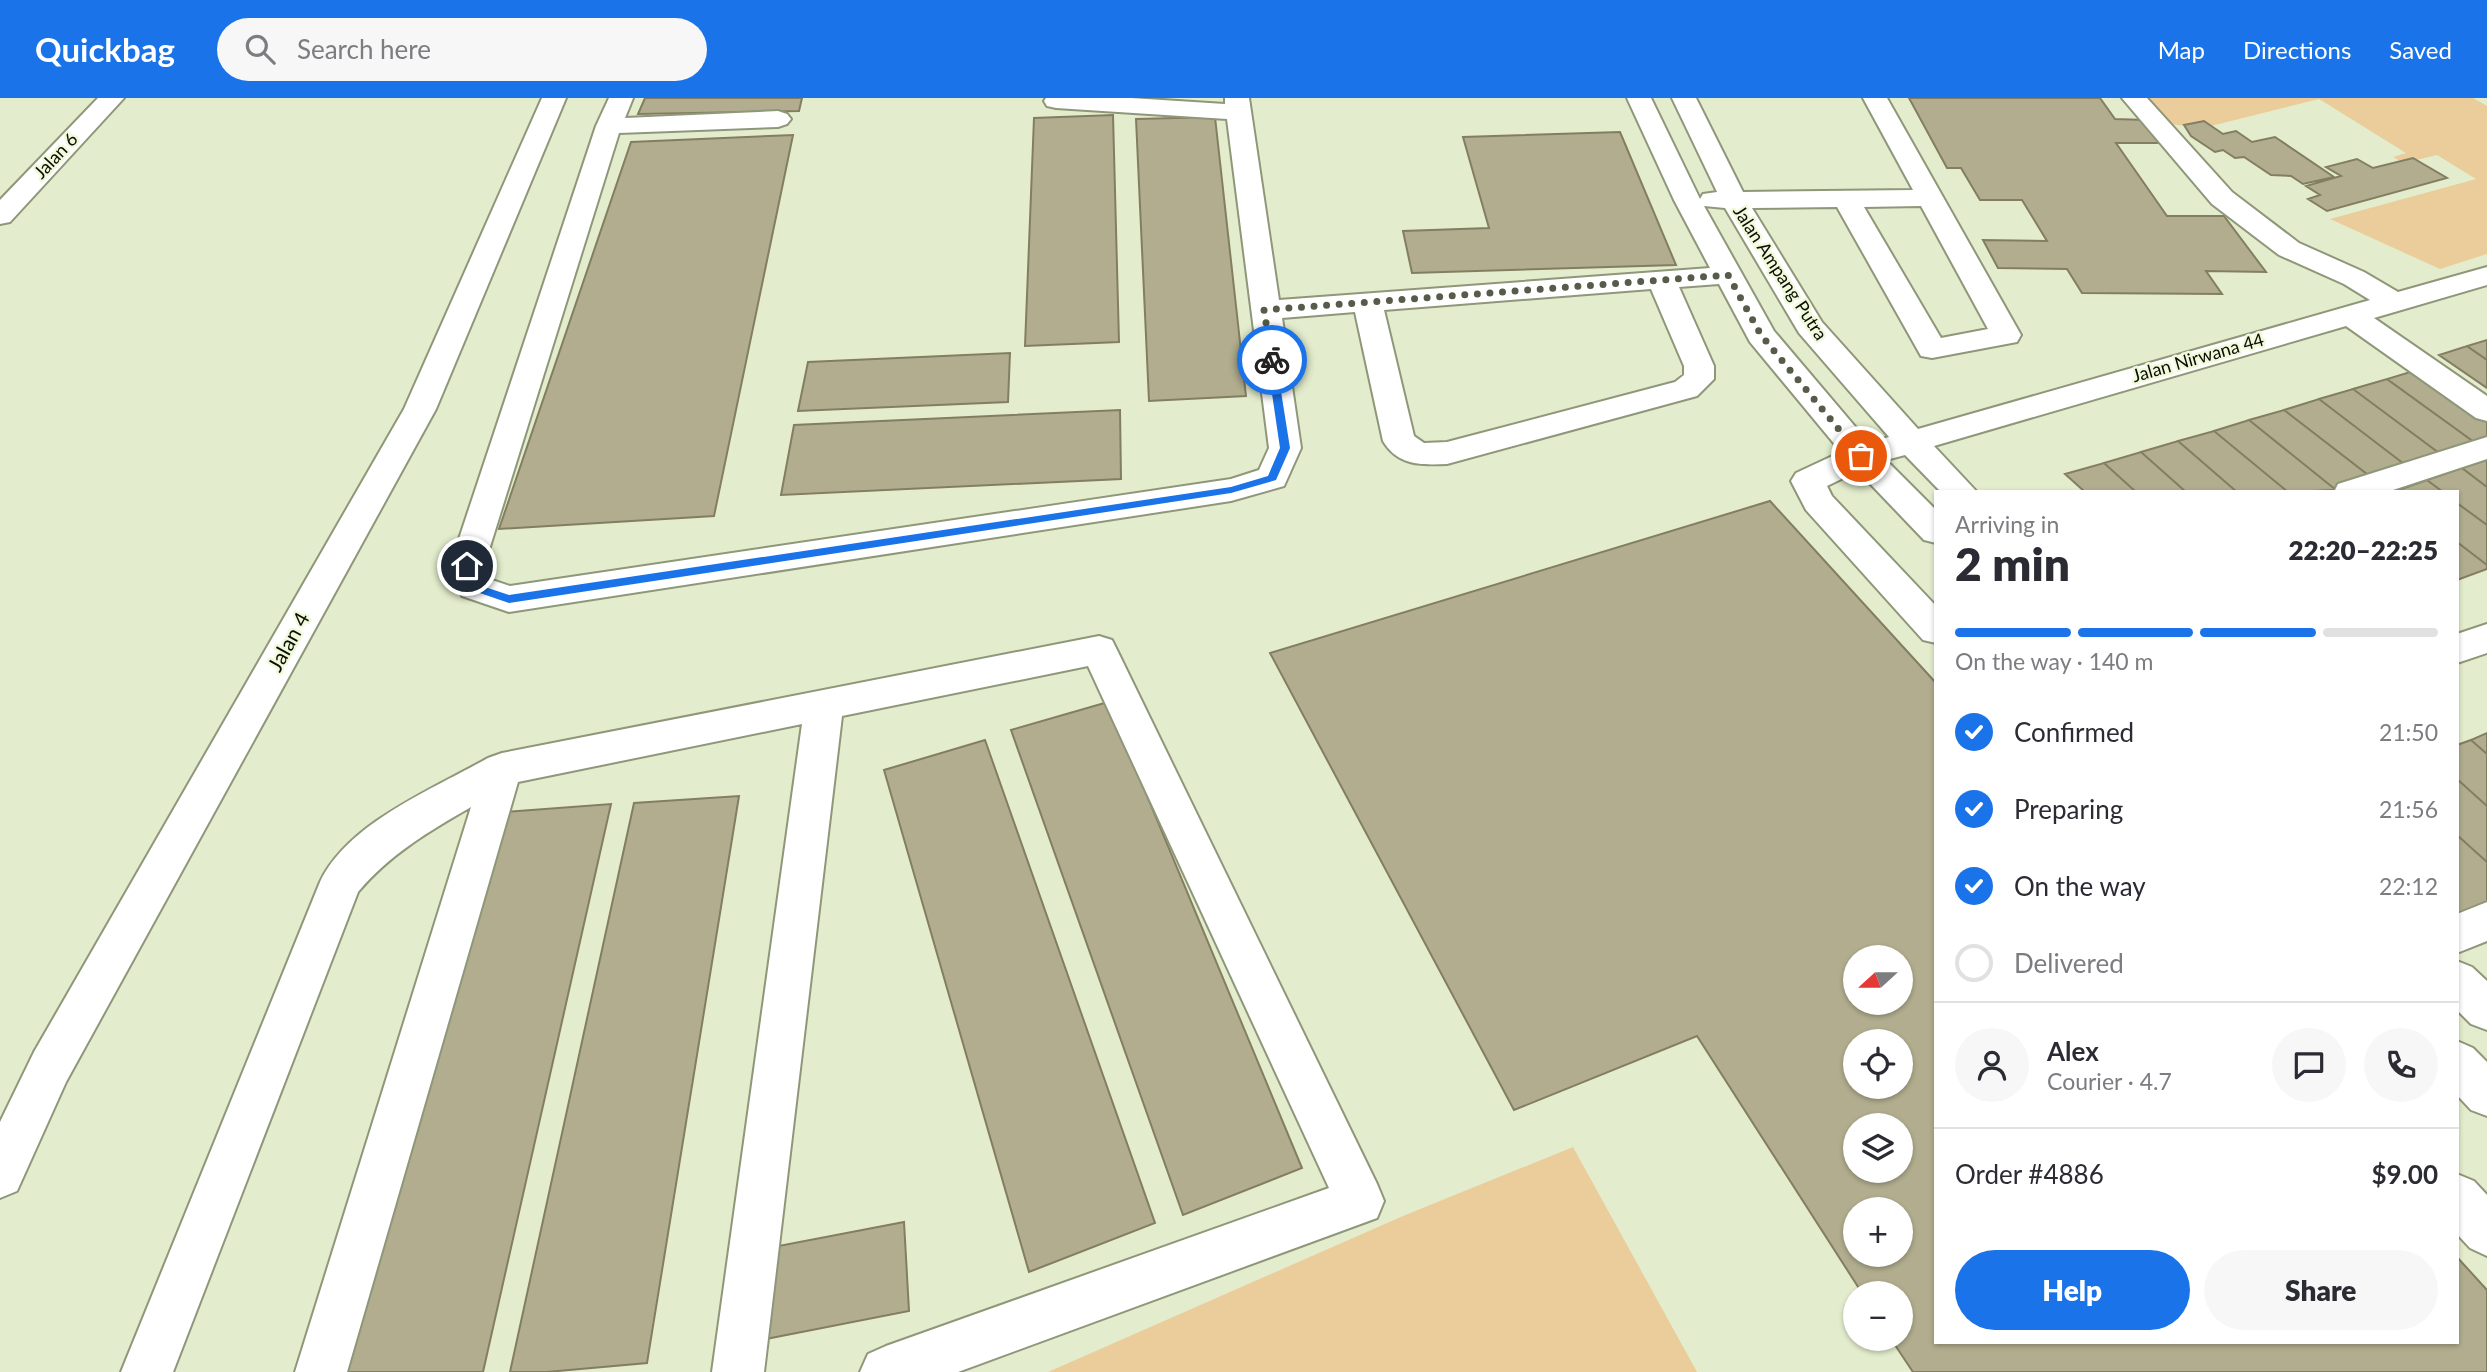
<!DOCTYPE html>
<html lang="en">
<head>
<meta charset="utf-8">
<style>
	body { margin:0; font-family:Lato,sans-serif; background:#f7f7f7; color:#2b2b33; height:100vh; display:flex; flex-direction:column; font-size:26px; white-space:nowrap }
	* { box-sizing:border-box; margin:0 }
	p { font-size:23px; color:#7c7c81 }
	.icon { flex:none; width:38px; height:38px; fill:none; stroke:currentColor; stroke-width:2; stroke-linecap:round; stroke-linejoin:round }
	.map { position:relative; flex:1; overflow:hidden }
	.details { position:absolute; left:1934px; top:392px; width:525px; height:854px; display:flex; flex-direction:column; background:#fff; border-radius:0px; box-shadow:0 2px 5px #0004 }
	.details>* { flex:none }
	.needle { width:46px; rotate:249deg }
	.controls { position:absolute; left:1843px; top:847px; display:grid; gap:14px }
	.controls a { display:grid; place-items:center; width:70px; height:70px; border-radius:50%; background:#fff; box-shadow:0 2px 5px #0004; font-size:35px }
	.pin { position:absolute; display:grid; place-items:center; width:60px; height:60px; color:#fff; margin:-30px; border:4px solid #fff; border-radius:50%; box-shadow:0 2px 7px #0007 }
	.courier { position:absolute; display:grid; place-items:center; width:70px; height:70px; margin:-35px; border:5px solid #1a73e8; border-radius:50%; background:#fff; color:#222; box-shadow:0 2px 9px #0007 }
	.head em { font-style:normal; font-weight:800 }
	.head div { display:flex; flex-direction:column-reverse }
	.head { display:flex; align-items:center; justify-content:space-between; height:119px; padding:0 21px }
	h1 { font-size:46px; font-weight:800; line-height:52px }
	.bar { display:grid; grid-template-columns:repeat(4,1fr); gap:10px 7px; align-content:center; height:84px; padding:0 21px }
	.bar i { height:9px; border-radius:5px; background:#e1e1e2 }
	.bar .active { background:#1a73e8 }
	.bar p { grid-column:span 4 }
	.line { display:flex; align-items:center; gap:18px; padding:0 21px; border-top:2px solid #e1e1e2 }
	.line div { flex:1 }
	.round { display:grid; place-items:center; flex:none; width:74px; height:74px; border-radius:37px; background:#f7f7f7 }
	ol { padding:0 21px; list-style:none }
	li { display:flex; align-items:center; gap:21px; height:77px }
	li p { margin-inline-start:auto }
	li .icon { padding:7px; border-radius:50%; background:#1a73e8; color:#fff; stroke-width:4 }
	li:last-child { color:#7c7c81 }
	li i { width:38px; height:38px; border:4px solid #e1e1e2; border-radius:50% }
	.primary-button { display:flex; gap:14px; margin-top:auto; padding:14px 21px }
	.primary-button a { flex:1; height:80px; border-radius:42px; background:#1a73e8; color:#fff; font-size:28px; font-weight:800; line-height:80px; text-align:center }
	.primary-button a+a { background:#f7f7f7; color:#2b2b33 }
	header { display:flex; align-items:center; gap:42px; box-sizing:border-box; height:98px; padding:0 35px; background:#1a73e8; color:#fff }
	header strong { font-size:33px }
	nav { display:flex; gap:38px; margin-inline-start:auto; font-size:24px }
	.search { width:490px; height:63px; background:#f7f7f7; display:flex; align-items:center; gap:18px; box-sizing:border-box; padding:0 24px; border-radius:38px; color:#7c7c81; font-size:26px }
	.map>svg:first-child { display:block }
</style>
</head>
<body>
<header>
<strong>Quickbag</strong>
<div class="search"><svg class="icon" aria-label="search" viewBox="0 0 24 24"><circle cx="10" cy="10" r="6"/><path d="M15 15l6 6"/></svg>Search here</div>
<nav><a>Map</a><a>Directions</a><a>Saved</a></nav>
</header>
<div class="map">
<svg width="2487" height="1274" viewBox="0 0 2487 1274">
	<rect width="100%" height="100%" fill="#e3edcd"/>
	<path fill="#ebcd9b" d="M 2147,0 L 2473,0 L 2487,8 L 2487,156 L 2440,171 L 2330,121 L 2476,81 L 2437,57 L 2404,65 L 2393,59 L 2406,55 L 2319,1 L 2203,30 L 2168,26 Z
		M 1573,1049 L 1697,1274 L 1048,1274 L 1403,1118 Z"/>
	<path fill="#b1ad8e" stroke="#837e61" stroke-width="2" fill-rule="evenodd" d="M 645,0 L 802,0 L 799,13 L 638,16 Z
		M 1909,0 L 2100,0 L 2115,21 L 2146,22 L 2164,45 L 2116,45 L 2167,118 L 2224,118 L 2266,174 L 2206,173 L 2222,196 L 2082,195 L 2067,171 L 1998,170 L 1983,142 L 2047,143 L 2022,102 L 1980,102 L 1961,70 L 1947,70 Z
		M 1113,17 L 1119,244 L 1025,248 L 1034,20 Z
		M 1215,19 L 1246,298 L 1149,303 L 1136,21 Z
		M 2204,23 L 2223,36 L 2236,33 L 2252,44 L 2275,39 L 2334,79 L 2303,86 L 2291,78 L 2271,77 L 2244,59 L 2235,60 L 2223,52 L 2215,54 L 2191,38 L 2184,27 Z
		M 1620,34 L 1676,167 L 1412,175 L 1403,133 L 1489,130 L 1463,39 Z
		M 793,37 L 714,418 L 499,431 L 631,44 Z
		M 2413,60 L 2447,80 L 2327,113 L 2308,101 L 2320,97 L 2306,88 L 2341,78 L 2326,69 L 2357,61 L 2373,70 Z
		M 2487,242 L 2487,262 L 2467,248 Z
		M 2467,248 L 2487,262 L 2487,290 L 2439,257 Z
		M 1010,255 L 1008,304 L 798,313 L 808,264 Z
		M 2420,271 L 2487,319 L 2487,344 L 2478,347 L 2387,281 Z
		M 2387,281 L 2478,347 L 2443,358 L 2353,291 Z
		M 2353,291 L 2443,358 L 2408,369 L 2319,301 Z
		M 2319,301 L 2408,369 L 2372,380 L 2284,312 Z
		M 1120,312 L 1121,381 L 781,397 L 794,327 Z
		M 2284,312 L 2372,380 L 2336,392 L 2249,322 Z
		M 2249,322 L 2336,392 L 2288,394 L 2214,333 Z
		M 2214,333 L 2288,394 L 2237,394 L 2178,343 Z
		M 2178,343 L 2237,394 L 2186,394 L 2141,354 Z
		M 2141,354 L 2186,394 L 2136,394 L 2104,365 Z
		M 2487,362 L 2487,389 L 2462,370 Z
		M 2104,365 L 2136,394 L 2085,394 L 2065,376 Z
		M 2462,370 L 2487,389 L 2487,427 L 2457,405 L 2457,394 L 2443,394 L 2427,382 Z
		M 2427,382 L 2443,394 L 2393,394 Z
		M 1770,403 L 1936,585 L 1936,1244 L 2457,1244 L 2457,1159 L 2487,1192 L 2487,1274 L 1913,1274 L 1891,1241 L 1900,1241 L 1900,1195 L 1862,1195 L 1697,938 L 1514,1012 L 1270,555 ZM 1855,859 L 1900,859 L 1900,905 L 1855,905 ZM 1855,943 L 1900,943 L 1900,989 L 1855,989 ZM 1855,1027 L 1900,1027 L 1900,1073 L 1855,1073 ZM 1855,1111 L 1900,1111 L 1900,1157 L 1855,1157 Z
		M 2457,405 L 2487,427 L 2487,467 L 2457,444 Z
		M 2457,444 L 2487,467 L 2487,471 L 2457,482 Z
		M 1108,604 L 1302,1070 L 1183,1117 L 1011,632 Z
		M 2487,635 L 2487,656 L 2471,642 Z
		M 985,642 L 1155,1125 L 1029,1174 L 884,672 Z
		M 2471,642 L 2487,656 L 2487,708 L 2457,681 L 2457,647 Z
		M 2457,681 L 2487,708 L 2487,764 L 2457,737 Z
		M 739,698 L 647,1265 L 547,1274 L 510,1274 L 634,705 Z
		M 611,706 L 483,1274 L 345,1274 L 503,714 Z
		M 2457,737 L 2487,764 L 2487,808 L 2463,819 L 2457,813 Z
		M 904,1124 L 909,1213 L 766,1241 L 768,1150 Z"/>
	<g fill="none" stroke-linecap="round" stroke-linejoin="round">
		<defs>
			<path id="minor" d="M 98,0 L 124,0 L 10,124 L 0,126 L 0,102 Z
				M 542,0 L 566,0 L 436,311 L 66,984 L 17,1093 L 0,1100 L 0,1024 L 34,954 L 404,311 Z
				M 609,0 L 633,0 L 625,20 L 778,13 L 787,16 L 791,21 L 787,26 L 778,29 L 619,35 L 484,468 L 489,481 L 510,488 L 1231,381 L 1259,372 L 1269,350 L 1227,21 L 1056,10 L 1047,8 L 1044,3 L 1046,0 L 1131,0 L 1225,6 L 1225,0 L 1249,0 L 1279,202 L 1710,170 L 1674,102 L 1627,0 L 1651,0 L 1700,101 L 1703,96 L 1717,94 L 1672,0 L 1696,0 L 1743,94 L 1913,92 L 1863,0 L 1887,0 L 2021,237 L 2017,244 L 1932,260 L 1921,258 L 1837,109 L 1752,110 L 1822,224 L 1918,331 L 2370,202 L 2344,186 L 2279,157 L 2212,106 L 2122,0 L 2147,0 L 2232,94 L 2299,145 L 2364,174 L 2398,194 L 2487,169 L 2487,187 L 2374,220 L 2487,298 L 2487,323 L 2476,320 L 2346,228 L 1934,348 L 1977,394 L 1941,394 L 1905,357 L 1886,362 L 1936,412 L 1936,445 L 1924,442 L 1858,373 L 1827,388 L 1832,398 L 1936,508 L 1936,545 L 1923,542 L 1806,412 L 1791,383 L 1796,375 L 1841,354 L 1750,244 L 1719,186 L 1679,189 L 1714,268 L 1714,281 L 1697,298 L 1447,366 C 1421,367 1398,368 1383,343 L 1355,214 L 1282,220 L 1301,350 L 1284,388 L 1231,403 L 509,514 L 462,498 L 450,468 L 596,28 ZM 1704,108 L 1725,110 L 1799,235 L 1889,339 L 1869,345 L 1774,233 ZM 1921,108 L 1988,231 L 1941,240 L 1864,109 ZM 1651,191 L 1684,268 L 1684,277 L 1675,284 L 1447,344 L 1424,345 L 1414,338 L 1384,212 Z
				M 2487,339 L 2487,361 L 2387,394 L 2334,394 L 2338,386 Z
				M 2487,526 L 2487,555 L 2457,565 L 2457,536 Z
				M 1099,538 L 1112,542 L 1117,552 L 1377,1086 L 1384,1103 L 1377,1120 L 958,1274 L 860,1274 L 868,1256 L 886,1248 L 1329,1090 L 1088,568 L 842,618 L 764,1274 L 712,1274 L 802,626 L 518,684 L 347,1274 L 295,1274 L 471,709 C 428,734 390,756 358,794 L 173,1274 L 121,1274 L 320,784 C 348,725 433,691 488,660 L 502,655 Z
				M 2487,804 L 2487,843 L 2457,855 L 2457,816 Z
				M 2457,863 L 2472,869 L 2487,883 L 2487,932 L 2471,926 L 2457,912 Z
				M 2457,943 L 2473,950 L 2487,964 L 2487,1018 L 2471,1012 L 2457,997 Z
				M 2457,1076 L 2474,1083 L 2487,1097 L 2487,1158 L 2470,1150 L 2457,1136 Z"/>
		</defs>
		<use href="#minor" stroke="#8e9779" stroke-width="4"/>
		<use href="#minor" fill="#fff" fill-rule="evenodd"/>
	</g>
	<path fill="#1a73e8" d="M 1272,259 L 1276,262 L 1290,350 L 1276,382 L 1231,395 L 509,505 L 471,492 L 462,468 L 471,465 L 479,487 L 509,497 L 1231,389 L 1268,378 L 1280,350 L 1267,262 Z"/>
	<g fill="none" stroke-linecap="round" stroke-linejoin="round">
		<path stroke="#565b4a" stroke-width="7" stroke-dasharray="0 12.6" d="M 1272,262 L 1264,212 L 1728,177 L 1761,237 L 1861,358"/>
	</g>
	<g text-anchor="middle" stroke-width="5" stroke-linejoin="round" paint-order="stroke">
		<g font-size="18" fill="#0a0d04" stroke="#f0fada">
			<text transform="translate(56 58) rotate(-47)" y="6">Jalan 6</text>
			<text transform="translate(1780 175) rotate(57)" y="6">Jalan Ampang Putra</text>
			<text transform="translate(2198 260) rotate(-16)" y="6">Jalan Nirwana 44</text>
		</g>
		<g font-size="21" fill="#0a0d04" stroke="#f0fada">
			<text transform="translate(289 544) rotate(-61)" y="7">Jalan 4</text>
		</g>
	</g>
</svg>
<div class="controls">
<a><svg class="needle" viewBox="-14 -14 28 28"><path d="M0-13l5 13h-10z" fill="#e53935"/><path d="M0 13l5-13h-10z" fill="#7c7c81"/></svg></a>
<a><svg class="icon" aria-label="locate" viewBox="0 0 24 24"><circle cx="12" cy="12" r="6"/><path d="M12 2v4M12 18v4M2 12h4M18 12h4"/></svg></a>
<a><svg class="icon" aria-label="layers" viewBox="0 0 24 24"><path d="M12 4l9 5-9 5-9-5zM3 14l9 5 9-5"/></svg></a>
<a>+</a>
<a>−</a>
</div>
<div class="pin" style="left:1861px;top:358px;background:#ea580c"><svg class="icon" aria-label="bag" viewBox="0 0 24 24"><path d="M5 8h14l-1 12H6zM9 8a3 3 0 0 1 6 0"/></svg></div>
<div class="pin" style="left:467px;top:468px;background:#1f2937"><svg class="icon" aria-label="home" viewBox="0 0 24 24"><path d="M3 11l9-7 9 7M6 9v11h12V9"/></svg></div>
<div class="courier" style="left:1272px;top:262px"><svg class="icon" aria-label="bike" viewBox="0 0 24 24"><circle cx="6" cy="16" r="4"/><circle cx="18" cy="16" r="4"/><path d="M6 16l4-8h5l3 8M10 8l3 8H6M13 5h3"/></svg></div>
<section class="details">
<div class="head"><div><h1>2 min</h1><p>Arriving in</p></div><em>22:20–22:25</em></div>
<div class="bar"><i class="active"></i><i class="active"></i><i class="active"></i><i></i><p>On the way · 140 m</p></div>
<ol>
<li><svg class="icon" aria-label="check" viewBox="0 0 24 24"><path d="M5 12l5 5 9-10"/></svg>Confirmed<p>21:50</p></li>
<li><svg class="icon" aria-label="check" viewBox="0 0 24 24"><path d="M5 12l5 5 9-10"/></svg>Preparing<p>21:56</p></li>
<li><svg class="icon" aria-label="check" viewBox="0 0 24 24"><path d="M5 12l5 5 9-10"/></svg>On the way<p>22:12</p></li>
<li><i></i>Delivered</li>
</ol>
<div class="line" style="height:126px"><a class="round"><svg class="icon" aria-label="person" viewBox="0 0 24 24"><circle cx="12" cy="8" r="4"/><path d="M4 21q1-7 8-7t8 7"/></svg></a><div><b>Alex</b><p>Courier · 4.7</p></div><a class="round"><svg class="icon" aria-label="chat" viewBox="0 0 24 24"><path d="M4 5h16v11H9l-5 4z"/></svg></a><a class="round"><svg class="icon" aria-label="phone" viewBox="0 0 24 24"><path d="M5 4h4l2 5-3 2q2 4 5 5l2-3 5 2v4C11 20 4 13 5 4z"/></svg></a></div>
<div class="line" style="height:91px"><div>Order #4886</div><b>$9.00</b></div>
<div class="primary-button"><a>Help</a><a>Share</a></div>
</section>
</div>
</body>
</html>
